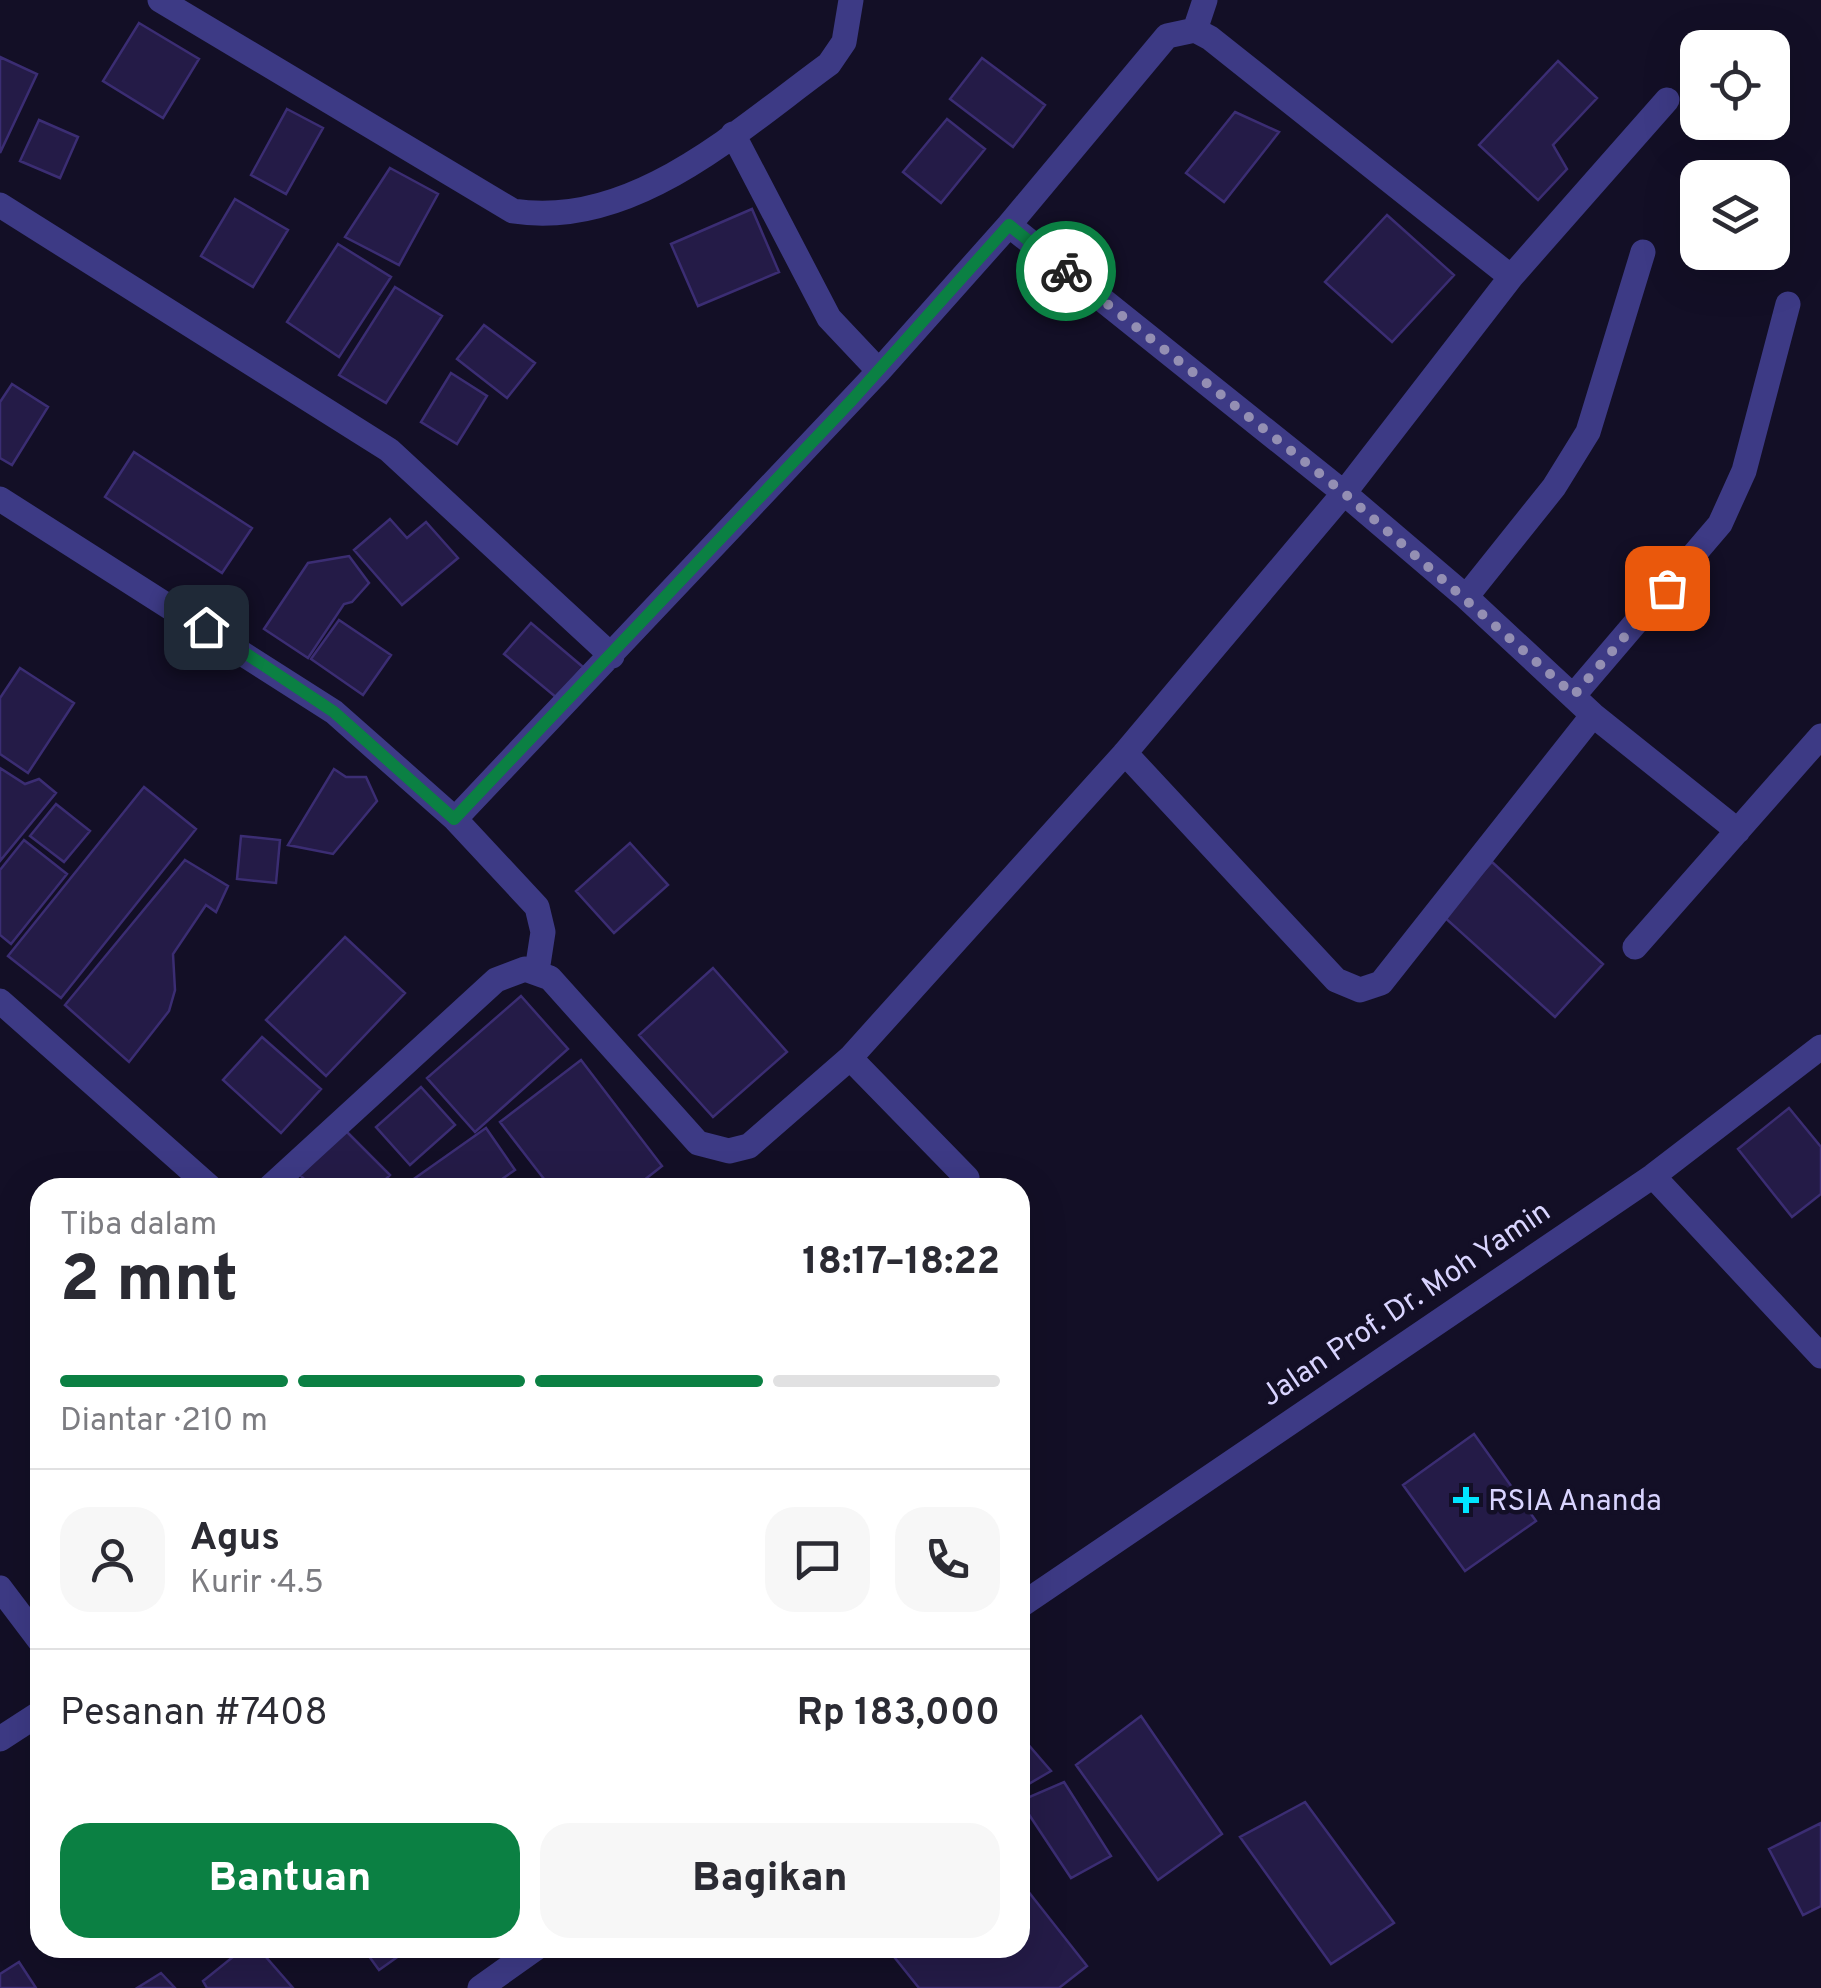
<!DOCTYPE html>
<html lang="id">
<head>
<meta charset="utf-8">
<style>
	body { margin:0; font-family:Overpass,sans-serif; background:#f7f7f7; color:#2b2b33; height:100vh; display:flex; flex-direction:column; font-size:38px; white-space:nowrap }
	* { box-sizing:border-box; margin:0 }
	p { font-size:32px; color:#7c7c81 }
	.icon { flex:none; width:55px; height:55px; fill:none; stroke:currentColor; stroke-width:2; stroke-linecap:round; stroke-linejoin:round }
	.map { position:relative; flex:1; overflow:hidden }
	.panel { position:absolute; left:30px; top:1178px; width:1000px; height:780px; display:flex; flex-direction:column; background:#fff; border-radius:30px; box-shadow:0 10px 40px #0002 }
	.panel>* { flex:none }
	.tools { position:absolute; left:1680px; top:30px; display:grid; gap:20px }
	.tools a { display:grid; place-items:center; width:110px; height:110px; border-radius:20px; background:#fff; box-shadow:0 10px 40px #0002; font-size:50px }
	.pin { position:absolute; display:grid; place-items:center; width:85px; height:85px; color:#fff; margin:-42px; border-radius:20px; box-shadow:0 5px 15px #0006 }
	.courier { position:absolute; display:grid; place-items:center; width:100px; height:100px; margin:-50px; border:8px solid #0b8043; border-radius:50%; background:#fff; color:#222; box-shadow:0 2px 12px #0007 }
	.head em { font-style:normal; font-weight:800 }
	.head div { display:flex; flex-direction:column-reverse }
	.head { display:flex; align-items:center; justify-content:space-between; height:170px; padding:0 30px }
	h1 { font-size:65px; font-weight:800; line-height:75px }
	.bar { display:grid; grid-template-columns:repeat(4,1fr); gap:15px 10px; align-content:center; height:120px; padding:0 30px }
	.bar i { height:12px; border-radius:8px; background:#e1e1e2 }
	.bar .selected { background:#0b8043 }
	.bar p { grid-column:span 4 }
	.line { display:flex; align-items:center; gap:25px; padding:0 30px; border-top:2px solid #e1e1e2 }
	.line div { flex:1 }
	.round { display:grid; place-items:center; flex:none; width:105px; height:105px; border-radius:30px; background:#f7f7f7 }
	.action { display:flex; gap:20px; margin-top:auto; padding:20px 30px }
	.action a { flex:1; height:115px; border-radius:30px; background:#0b8043; color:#fff; font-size:40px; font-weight:800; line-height:115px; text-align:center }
	.action a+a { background:#f7f7f7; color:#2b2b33 }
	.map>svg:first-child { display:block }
</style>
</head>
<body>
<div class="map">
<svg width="1821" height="1988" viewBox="0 0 1821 1988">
	<rect width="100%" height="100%" fill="#130f26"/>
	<path fill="#241b47" stroke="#3b2d73" stroke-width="2.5" d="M 139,23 L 199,59 L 163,118 L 103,81 Z
		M 0,57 L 37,74 L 0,153 Z
		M 982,58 L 1045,105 L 1013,147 L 950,99 Z
		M 1558,61 L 1597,98 L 1553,145 L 1567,169 L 1538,200 L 1479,145 Z
		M 287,109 L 323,128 L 286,194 L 251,175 Z
		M 1235,112 L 1279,132 L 1224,202 L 1186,173 Z
		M 947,119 L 985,149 L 941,203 L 903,172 Z
		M 39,120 L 78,137 L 60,178 L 20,161 Z
		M 390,168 L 438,194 L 399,265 L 345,237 Z
		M 235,199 L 288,230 L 253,287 L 201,256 Z
		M 752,209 L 779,272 L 698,306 L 671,244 Z
		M 1387,215 L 1454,275 L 1392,342 L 1325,282 Z
		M 338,244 L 391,277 L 339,357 L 287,322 Z
		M 395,287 L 442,316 L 386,403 L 339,375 Z
		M 484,325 L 535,363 L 507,398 L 457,359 Z
		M 451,373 L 487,396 L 457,444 L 421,422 Z
		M 12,384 L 48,407 L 12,465 L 0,458 L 0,402 Z
		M 134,452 L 252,528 L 222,573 L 105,497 Z
		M 390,519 L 407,538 L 426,522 L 458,558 L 402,605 L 354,550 Z
		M 349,556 L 369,583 L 352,602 L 344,604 L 308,658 L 264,629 L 308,563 Z
		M 339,620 L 391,655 L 363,695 L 311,659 Z
		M 531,623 L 583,667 L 557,698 L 504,654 Z
		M 20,668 L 74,703 L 28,773 L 0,754 L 0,698 Z
		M 0,768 L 25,784 L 39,779 L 56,793 L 0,861 Z
		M 334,769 L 346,777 L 366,777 L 377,801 L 333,854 L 288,845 Z
		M 144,787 L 196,829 L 61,998 L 8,956 Z
		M 56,804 L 90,831 L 64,862 L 30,836 Z
		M 241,836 L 280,840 L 276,883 L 237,879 Z
		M 24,840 L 67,874 L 11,944 L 0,935 L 0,870 Z
		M 630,843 L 668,885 L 614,933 L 576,891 Z
		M 185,860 L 228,886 L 216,912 L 206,905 L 173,954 L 175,990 L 169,1011 L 129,1062 L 65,1005 Z
		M 1492,862 L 1603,964 L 1555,1017 L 1443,916 Z
		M 345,937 L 405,993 L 326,1076 L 266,1020 Z
		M 713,968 L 787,1052 L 713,1117 L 639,1035 Z
		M 521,996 L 568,1049 L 475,1132 L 427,1078 Z
		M 262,1037 L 321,1089 L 281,1133 L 223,1080 Z
		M 581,1060 L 662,1166 L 634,1188 L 551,1188 L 500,1122 Z
		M 421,1087 L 455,1125 L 410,1165 L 376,1127 Z
		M 1789,1108 L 1821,1147 L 1821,1194 L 1792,1217 L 1738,1149 Z
		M 486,1128 L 515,1170 L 489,1188 L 401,1188 Z
		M 345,1130 L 390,1175 L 377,1188 L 313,1188 L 300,1175 Z
		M 1474,1434 L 1536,1521 L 1465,1571 L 1403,1485 Z
		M 1141,1716 L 1222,1834 L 1158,1880 L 1076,1765 Z
		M 1020,1735 L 1051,1771 L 1020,1789 Z
		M 1064,1782 L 1111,1856 L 1071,1878 L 1020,1801 Z
		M 1305,1802 L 1394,1923 L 1331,1964 L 1240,1837 Z
		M 1821,1823 L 1821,1906 L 1803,1915 L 1769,1849 Z
		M 1020,1881 L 1087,1966 L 1059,1988 L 919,1988 L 887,1948 L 1020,1948 Z
		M 244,1948 L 258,1948 L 293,1988 L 207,1988 L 203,1981 Z
		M 363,1948 L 410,1948 L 379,1970 Z
		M 19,1962 L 36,1988 L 0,1988 L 0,1974 Z
		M 161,1973 L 175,1988 L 137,1988 Z"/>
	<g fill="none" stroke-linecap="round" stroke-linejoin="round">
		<path stroke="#3d3a85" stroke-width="25" d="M 160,0 L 513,211 C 633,230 738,130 829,64 L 844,42 L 851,0
			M 1195,30 L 1205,0
			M 733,134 L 829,318 L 879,371
			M 0,205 L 389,450 L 612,656
			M 1009,225 L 1344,493 L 1466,597 L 1593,715 L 1738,831
			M 0,499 L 334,712 L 455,819 L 537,907 L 543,932 L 537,971
			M 1466,597 L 1554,487 L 1588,432 L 1643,252
			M 1574,695 L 1720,524 L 1744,471 L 1788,304
			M 1125,753 L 1336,980 L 1360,990 L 1381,983 L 1593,715
			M 455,819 L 879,371 L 1009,225 L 1167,36 L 1195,30 L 1210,38 L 1511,277
			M 1635,947 L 1821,736
			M 0,1001 L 211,1188
			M 850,1058 L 967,1178
			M 1653,1176 L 1821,1356
			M 269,1188 L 496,980 L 525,969 L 550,978 L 698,1143 L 729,1151 L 749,1146 L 850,1058 L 1125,753 L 1344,493 L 1511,277 L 1667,100
			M 0,1588 L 40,1641
			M 1020,1606 L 1653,1176 L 1821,1047
			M 0,1739 L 40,1713
			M 480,1988 L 536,1948"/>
	</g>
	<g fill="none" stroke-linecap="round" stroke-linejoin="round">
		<path stroke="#948fb3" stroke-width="10" stroke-dasharray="0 18" d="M 1066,271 L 1344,493 L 1574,695 L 1667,588"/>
		<path stroke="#0b8043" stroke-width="12" d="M 206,627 L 334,712 L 454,819 L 852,400 L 1009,225 L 1066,271"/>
	</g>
	<path fill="#00e5ff" stroke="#130f26" stroke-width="4" d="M1461 1485h10v10h10v10h-10v10h-10v-10h-10v-10h10z"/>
	<g text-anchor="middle" stroke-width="9" stroke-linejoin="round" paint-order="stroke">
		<g font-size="30" fill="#d9d4ff" stroke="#130f26">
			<text transform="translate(1405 1303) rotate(-34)" y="10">Jalan Prof. Dr. Moh Yamin</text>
		</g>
		<g font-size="30" fill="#d9d4ff" stroke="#130f26" text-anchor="start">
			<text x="1488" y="1510">RSIA Ananda</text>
		</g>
	</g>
</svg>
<div class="tools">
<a><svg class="icon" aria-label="locate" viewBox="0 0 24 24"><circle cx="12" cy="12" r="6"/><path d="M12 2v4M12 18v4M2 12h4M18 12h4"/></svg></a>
<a><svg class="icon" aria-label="layers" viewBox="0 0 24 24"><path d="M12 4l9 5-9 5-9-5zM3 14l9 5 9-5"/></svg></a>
</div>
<div class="pin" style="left:1667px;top:588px;background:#ea580c"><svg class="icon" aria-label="bag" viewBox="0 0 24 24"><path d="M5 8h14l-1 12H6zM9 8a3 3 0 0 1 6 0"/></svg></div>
<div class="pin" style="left:206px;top:627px;background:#1f2937"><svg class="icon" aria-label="home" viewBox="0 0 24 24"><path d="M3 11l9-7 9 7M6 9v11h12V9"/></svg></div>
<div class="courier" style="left:1066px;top:271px"><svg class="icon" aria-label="bike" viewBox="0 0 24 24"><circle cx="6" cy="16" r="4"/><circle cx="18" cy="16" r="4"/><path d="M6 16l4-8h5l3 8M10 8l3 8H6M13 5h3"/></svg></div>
<section class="panel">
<div class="head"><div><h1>2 mnt</h1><p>Tiba dalam</p></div><em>18:17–18:22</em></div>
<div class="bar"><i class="selected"></i><i class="selected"></i><i class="selected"></i><i></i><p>Diantar · 210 m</p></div>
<div class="line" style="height:180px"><a class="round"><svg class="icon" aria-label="person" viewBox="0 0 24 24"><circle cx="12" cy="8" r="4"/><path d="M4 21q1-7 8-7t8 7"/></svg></a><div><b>Agus</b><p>Kurir · 4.5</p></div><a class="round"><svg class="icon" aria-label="chat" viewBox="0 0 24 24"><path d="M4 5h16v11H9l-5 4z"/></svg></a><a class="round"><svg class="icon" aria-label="phone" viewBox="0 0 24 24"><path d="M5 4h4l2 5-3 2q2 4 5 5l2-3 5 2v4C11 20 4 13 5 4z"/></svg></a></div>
<div class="line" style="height:130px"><div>Pesanan #7408</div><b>Rp 183,000</b></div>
<div class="action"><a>Bantuan</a><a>Bagikan</a></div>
</section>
</div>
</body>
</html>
